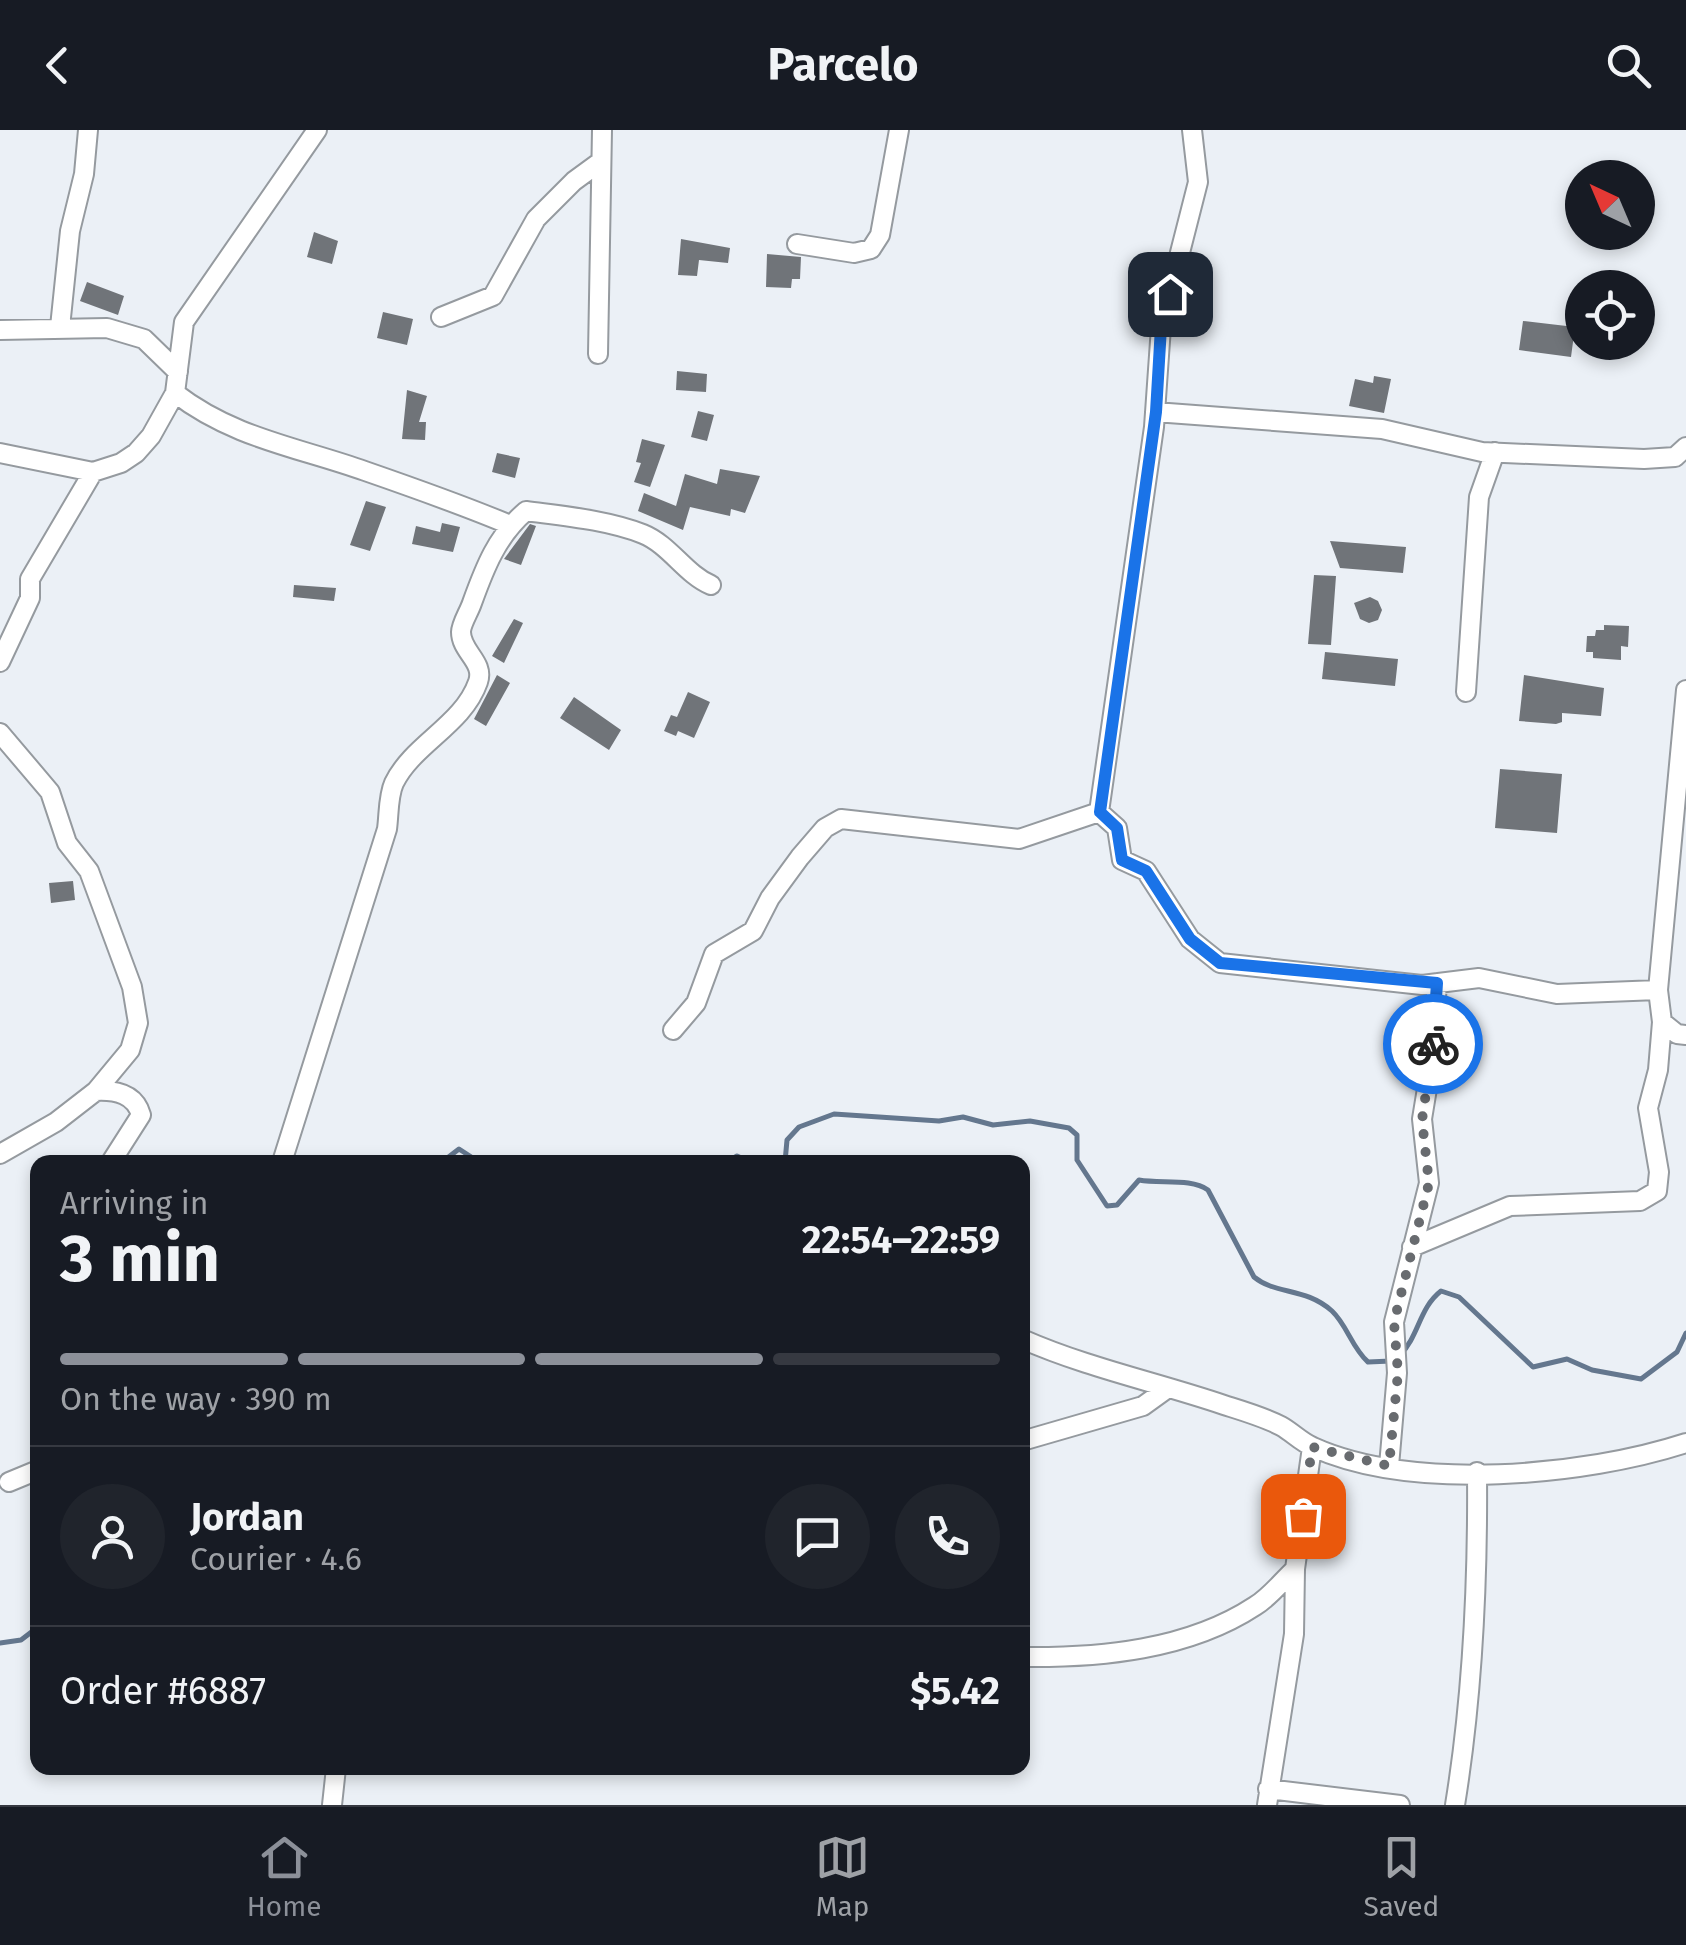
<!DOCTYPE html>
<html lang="en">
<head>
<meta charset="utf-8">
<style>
	body { margin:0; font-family:"Fira Sans",sans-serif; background:#20242c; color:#f1f3f6; height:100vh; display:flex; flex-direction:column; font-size:38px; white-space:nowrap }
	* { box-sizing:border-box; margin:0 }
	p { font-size:32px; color:#9ea1a6 }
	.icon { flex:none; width:55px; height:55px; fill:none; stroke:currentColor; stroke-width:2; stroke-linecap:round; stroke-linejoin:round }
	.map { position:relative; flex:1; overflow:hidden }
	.side { position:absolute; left:30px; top:1025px; width:1000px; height:620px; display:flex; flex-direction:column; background:#171b24; border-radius:20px; box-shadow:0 5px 15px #0003 }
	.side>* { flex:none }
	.needle { width:65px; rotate:316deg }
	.controls { position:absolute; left:1565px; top:30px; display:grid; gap:20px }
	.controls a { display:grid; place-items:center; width:90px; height:90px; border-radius:50%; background:#171b24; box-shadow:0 5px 15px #0003; font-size:50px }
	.pin { position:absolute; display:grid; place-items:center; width:85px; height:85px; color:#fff; margin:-42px; border-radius:20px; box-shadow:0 5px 15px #0006 }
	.courier { position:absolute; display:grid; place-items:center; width:100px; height:100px; margin:-50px; border:8px solid #1a73e8; border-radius:50%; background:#fff; color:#222; box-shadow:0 2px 12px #0007 }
	.overview em { font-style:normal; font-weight:700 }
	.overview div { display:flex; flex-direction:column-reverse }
	.overview { display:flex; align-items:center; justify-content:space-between; height:170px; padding:0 30px }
	h1 { font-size:65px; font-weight:700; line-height:75px }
	.bar { display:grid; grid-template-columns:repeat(4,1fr); gap:15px 10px; align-content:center; height:120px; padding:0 30px }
	.bar i { height:12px; border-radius:8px; background:#363941 }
	.bar .current { background:#8c9099 }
	.bar p { grid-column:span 4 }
	.line { display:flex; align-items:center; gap:25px; padding:0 30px; border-top:2px solid #363941 }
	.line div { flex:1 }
	.round { display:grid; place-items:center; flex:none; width:105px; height:105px; border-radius:52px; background:#20242c }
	header { display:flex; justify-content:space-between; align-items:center; height:130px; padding:0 30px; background:#171b24; font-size:45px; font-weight:700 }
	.menu { display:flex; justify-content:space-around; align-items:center; height:140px; border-top:2px solid #363941; background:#171b24; font-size:28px; color:#9ea1a6 }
	.menu a { display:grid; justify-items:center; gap:5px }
	.menu .current { color:#8c9099 }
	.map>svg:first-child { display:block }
</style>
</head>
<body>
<header><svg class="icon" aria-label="back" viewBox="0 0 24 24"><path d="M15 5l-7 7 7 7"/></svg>Parcelo<svg class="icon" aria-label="search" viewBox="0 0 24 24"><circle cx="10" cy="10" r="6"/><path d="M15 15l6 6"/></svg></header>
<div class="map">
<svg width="1686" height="1675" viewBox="0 0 1686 1675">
	<rect width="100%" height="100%" fill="#ebf0f6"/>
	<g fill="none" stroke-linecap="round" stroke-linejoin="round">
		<path stroke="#64778e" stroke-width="5" d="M 442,1032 L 459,1019 L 479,1032
			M 727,1032 L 737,1026 L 750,1032
			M 785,1032 L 787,1010 L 799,997 L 834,984 L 939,991 L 963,987 L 993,995 L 1030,991 L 1069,998 L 1077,1005 L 1077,1030 L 1107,1076 L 1117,1075 L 1139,1050 C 1161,1054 1191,1048 1208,1060 L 1254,1147 C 1276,1165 1305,1157 1332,1181 C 1347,1195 1352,1218 1368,1232 L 1391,1231
			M 1400,1225 C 1419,1206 1419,1178 1441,1161 L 1459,1167 L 1533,1237 L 1567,1229 L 1592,1240 L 1641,1249 L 1677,1222 L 1686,1203
			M 0,1513 L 21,1510 L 38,1497"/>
	</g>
	<path fill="#707479" d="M 314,102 L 338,111 L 332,134 L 307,127 Z
		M 681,109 L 730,118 L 728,133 L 699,130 L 697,146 L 678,145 Z
		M 767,124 L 801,127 L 800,149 L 792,149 L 791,158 L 766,157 Z
		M 87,152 L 124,166 L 118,185 L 80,171 Z
		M 383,182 L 413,189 L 407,215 L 377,208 Z
		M 1523,191 L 1575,197 L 1571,227 L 1519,220 Z
		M 677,241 L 707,244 L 706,262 L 676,260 Z
		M 1374,246 L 1391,249 L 1384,283 L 1349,276 L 1355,249 L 1373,253 Z
		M 407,260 L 427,266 L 419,292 L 426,292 L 425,310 L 402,309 Z
		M 698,281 L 714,285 L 707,311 L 691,307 Z
		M 642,309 L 665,315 L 650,357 L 634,352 L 641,333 L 636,332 Z
		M 497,323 L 520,328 L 515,348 L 492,342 Z
		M 720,339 L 760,346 L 745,383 L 731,379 L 730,386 L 690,377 L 683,400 L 638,381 L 644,363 L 676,376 L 685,344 L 717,354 Z
		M 366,371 L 386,377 L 370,421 L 350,415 Z
		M 442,393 L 460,397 L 453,422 L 412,414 L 416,396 L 440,402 Z
		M 530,394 L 536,396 L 521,435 L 504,429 Z
		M 1330,411 L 1406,417 L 1403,443 L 1340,438 Z
		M 1314,445 L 1336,446 L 1331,515 L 1308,514 Z
		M 294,455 L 336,458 L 334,471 L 293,467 Z
		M 1370,467 L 1378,471 L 1382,480 L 1378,490 L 1369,493 L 1360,489 L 1354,473 Z
		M 514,489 L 523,493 L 504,533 L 492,526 Z
		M 1604,495 L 1629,496 L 1628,517 L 1621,516 L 1621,530 L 1593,528 L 1593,522 L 1586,522 L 1587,506 L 1595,506 L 1596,500 L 1604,500 Z
		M 1325,522 L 1398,529 L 1395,556 L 1322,549 Z
		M 497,545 L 510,553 L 486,596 L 474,589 Z
		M 1524,545 L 1604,558 L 1601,586 L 1562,583 L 1562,592 L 1556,594 L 1519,591 Z
		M 688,562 L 710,572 L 694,608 L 678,601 L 676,606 L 664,601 L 671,585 L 677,587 Z
		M 574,567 L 621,600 L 609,620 L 560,588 Z
		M 1500,639 L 1562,644 L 1557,703 L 1495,698 Z
		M 73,751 L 75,770 L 51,773 L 49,753 Z"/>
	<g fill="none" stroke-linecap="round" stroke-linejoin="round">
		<defs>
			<path id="minor" d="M 797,114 L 854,123 L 871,119 L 880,105 L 899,0
				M 441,187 L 493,166 L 536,89 L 574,51 L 600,32
				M 60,197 L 70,101 L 84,44 L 88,0
				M 0,200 L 107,198 L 144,209 L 178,242
				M 598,224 L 602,0
				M 175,263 C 233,308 297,317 365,341 C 414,358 463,375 510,395
				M 1155,282 L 1382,299 L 1482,322 L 1644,329 L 1675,327 L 1686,317
				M 0,323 L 93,342 L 121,333 L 136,323 L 151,306 L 175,263 L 184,192 L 317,0
				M 0,532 L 30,468 L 30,449 L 93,342
				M 1686,560 L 1658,860 L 1662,892 L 1677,904 L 1686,905
				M 1466,562 L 1479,367 L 1495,322
				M 0,603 L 50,662 L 67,713 L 89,741 L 132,857 L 138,893 L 130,920 L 96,961 L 56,992 L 0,1024
				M 1099,682 L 1154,297 L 1161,197 L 1198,52 L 1192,0
				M 1099,682 L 1117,698 L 1122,730 L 1146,741 L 1190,809 L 1220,833 L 1422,855 L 1479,848 L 1557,864 L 1658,860
				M 673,900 L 696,873 L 714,824 L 753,801 L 770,768 L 800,727 L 825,698 L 841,689 L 1019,709 L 1099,682
				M 96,961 C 116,960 135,964 141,985 L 111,1032
				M 282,1032 L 387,699 C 389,685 388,666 394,653 C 413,614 463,595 478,552 C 485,532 461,522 461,502 C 461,494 469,482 472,473 C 485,437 497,406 526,381 C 563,386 608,390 643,404 C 670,415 685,444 711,455
				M 1412,1117 L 1510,1076 L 1640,1071 L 1657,1061 L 1659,1042 L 1648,978 L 1658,940 L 1662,892
				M 1022,1209 C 1088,1238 1156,1252 1224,1275 C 1243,1281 1264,1287 1281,1296 C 1292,1302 1301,1312 1313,1317 C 1412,1362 1585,1346 1686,1313
				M 1022,1311 L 1143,1276 L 1168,1258
				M 1389,1336 L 1397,1243 L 1394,1192 L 1429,1053 L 1422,989 L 1432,928 L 1437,853
				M 9,1352 L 38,1340
				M 1022,1527 C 1100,1528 1188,1520 1255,1476 C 1270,1467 1282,1451 1295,1439
				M 1268,1659 L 1400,1675
				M 332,1675 L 336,1638
				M 1267,1675 L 1294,1504 L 1295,1439 L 1312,1317
				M 1455,1675 C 1473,1564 1478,1454 1477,1342"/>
		</defs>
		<use href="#minor" stroke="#959a9f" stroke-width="22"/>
		<use href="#minor" stroke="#fff" stroke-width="18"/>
	</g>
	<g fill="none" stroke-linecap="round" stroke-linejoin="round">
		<path stroke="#686b6f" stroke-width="10" stroke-dasharray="0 18" d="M 1303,1386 L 1312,1317 L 1389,1336 L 1398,1243 L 1394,1192 L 1429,1053 L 1422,990 L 1433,914"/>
		<path stroke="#1a73e8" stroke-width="12" d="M 1170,164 L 1161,197 L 1156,282 L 1100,682 L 1117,698 L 1122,730 L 1146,741 L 1190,809 L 1220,833 L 1437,853 L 1433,914"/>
	</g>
</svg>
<div class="controls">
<a><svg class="needle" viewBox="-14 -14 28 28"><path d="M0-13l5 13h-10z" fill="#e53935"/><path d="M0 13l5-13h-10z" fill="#9ea1a6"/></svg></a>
<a><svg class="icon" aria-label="locate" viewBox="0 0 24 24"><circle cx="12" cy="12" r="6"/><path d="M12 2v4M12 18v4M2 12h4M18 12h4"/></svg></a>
</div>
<div class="pin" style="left:1303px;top:1386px;background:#ea580c"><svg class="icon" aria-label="bag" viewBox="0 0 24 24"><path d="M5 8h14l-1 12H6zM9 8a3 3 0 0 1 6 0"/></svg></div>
<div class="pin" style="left:1170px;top:164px;background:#1f2937"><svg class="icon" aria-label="home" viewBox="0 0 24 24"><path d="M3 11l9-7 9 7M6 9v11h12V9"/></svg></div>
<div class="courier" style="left:1433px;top:914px"><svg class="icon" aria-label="bike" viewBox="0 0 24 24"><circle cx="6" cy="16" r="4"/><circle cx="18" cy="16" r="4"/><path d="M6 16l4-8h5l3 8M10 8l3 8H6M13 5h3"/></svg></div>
<section class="side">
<div class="overview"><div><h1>3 min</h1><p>Arriving in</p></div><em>22:54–22:59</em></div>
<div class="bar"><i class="current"></i><i class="current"></i><i class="current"></i><i></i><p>On the way · 390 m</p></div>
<div class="line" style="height:180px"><a class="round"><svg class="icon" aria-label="person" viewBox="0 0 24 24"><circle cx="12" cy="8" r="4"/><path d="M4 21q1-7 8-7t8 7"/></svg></a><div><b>Jordan</b><p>Courier · 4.6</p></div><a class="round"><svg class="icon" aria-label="chat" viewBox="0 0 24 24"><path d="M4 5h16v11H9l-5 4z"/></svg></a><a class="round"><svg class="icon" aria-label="phone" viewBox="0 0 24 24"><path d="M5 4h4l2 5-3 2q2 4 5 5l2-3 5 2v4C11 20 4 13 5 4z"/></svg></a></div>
<div class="line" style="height:130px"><div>Order #6887</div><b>$5.42</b></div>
</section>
</div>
<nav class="menu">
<a class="current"><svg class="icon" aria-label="home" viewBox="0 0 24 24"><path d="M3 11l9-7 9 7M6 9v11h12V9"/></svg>Home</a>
<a><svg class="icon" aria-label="map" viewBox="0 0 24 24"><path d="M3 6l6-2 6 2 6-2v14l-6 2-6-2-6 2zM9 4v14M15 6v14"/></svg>Map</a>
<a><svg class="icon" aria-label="saved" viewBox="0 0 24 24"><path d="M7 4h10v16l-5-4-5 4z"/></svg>Saved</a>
</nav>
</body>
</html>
